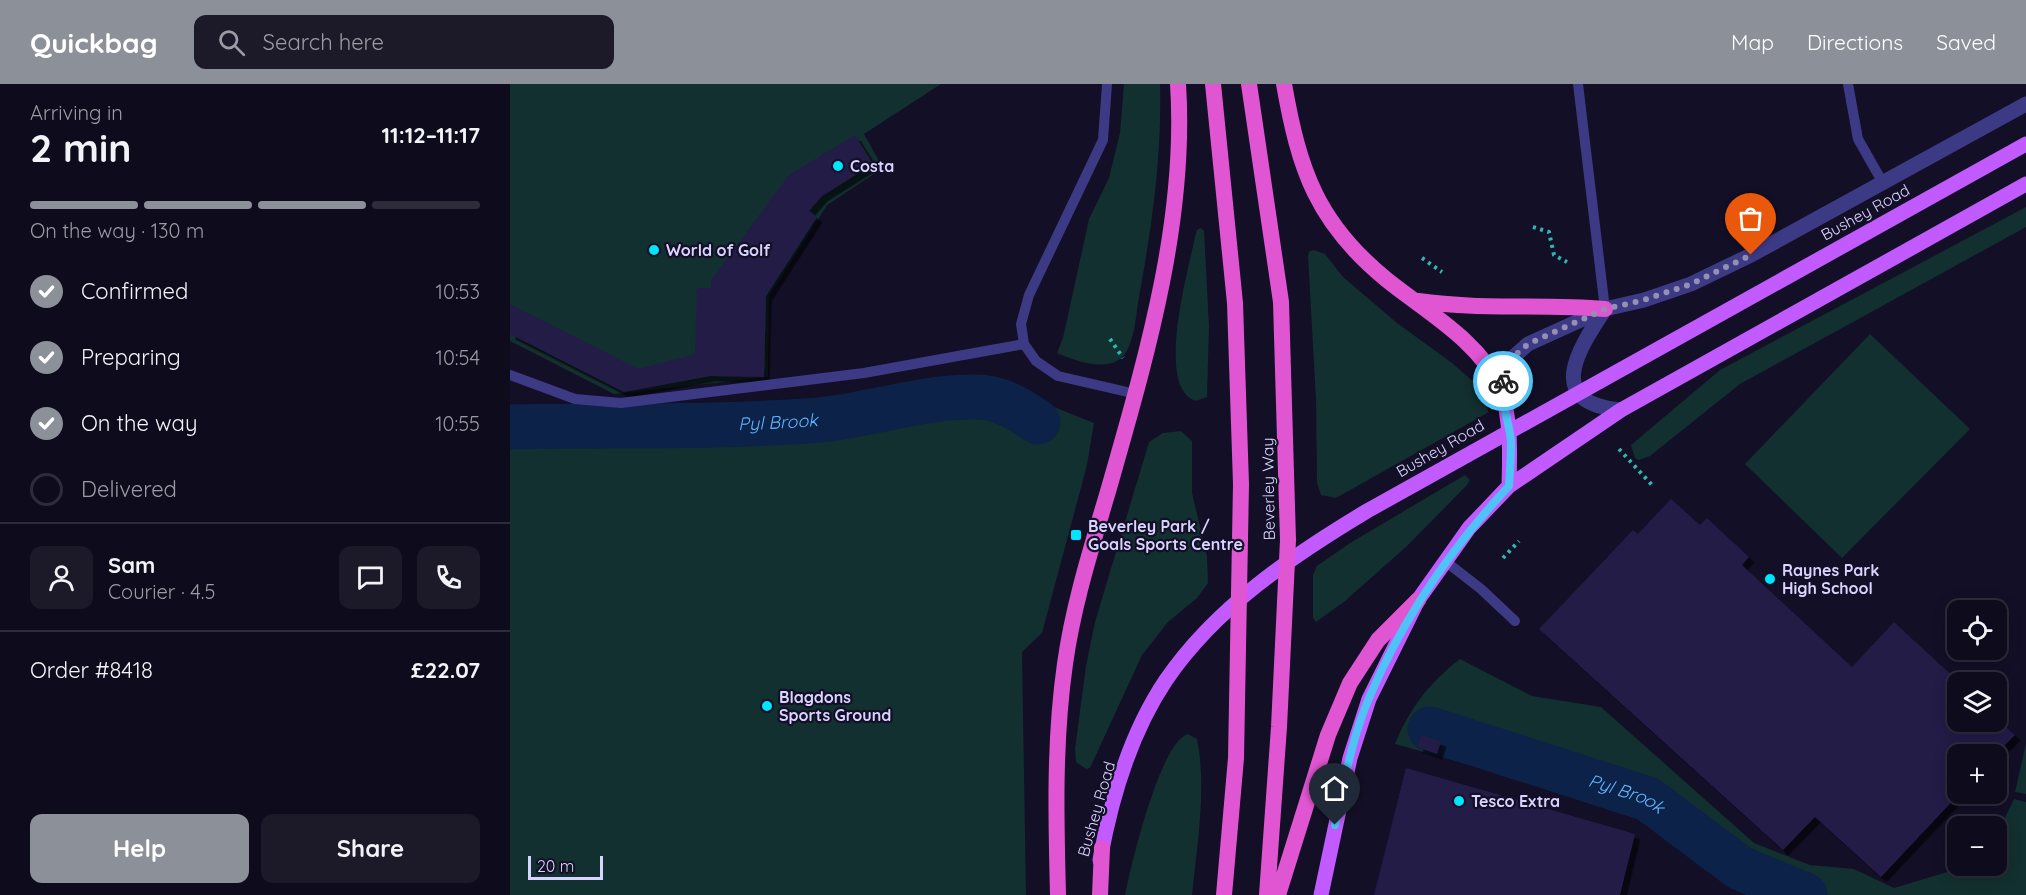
<!DOCTYPE html>
<html lang="en">
<head>
<meta charset="utf-8">
<style>
	body { margin:0; font-family:Quicksand,sans-serif; background:#1c1929; color:#f1f3f6; height:100vh; display:flex; flex-direction:column; font-size:22px; white-space:nowrap }
	* { box-sizing:border-box; margin:0 }
	p { font-size:20px; color:#9b9ba3 }
	.icon { flex:none; width:33px; height:33px; fill:none; stroke:currentColor; stroke-width:2; stroke-linecap:round; stroke-linejoin:round }
	.map { position:relative; flex:1; overflow:hidden }
	.sheet { display:flex; flex-direction:column; background:#0e0b1c; width:510px }
	.sheet>* { flex:none }
	.tools { position:absolute; left:1437px; top:516px; display:grid; gap:12px }
	.tools a { display:grid; place-items:center; width:60px; height:60px; border-radius:12px; background:#0e0b1c; box-shadow:0 3px 15px #0003,0 0 0 2px #2e2b3b; font-size:30px }
	.scale { position:absolute; left:18px; bottom:15px; width:75px; box-sizing:border-box; padding-left:6px; border:3px solid #d9d4ff; border-top:0; font-size:16px; line-height:21px; white-space:nowrap; color:#d9d4ff; -webkit-text-stroke:4px #130f26; paint-order:stroke }
	.pin { position:absolute; display:grid; place-items:center; width:51px; height:51px; color:#fff; margin:-62px -26px; border-radius:50% 50% 50% 0; rotate:-45deg; box-shadow:0 0 6px #0007 }
	.pin .icon { rotate:45deg }
	.courier { position:absolute; display:grid; place-items:center; width:60px; height:60px; margin:-30px; border:4px solid #4fc3f7; border-radius:50%; background:#fff; color:#222; box-shadow:0 2px 8px #0007 }
	.headline em { font-style:normal; font-weight:700 }
	.headline div { display:flex; flex-direction:column-reverse }
	.headline { display:flex; align-items:center; justify-content:space-between; height:102px; padding:0 30px }
	h1 { font-size:39px; font-weight:700; line-height:45px }
	.bar { display:grid; grid-template-columns:repeat(4,1fr); gap:9px 6px; align-content:center; height:72px; padding:0 30px }
	.bar i { height:8px; border-radius:4px; background:#2e2b3b }
	.bar .active { background:#8c9099 }
	.bar p { grid-column:span 4 }
	.line { display:flex; align-items:center; gap:15px; padding:0 30px; border-top:2px solid #2e2b3b }
	.line div { flex:1 }
	.round { display:grid; place-items:center; flex:none; width:63px; height:63px; border-radius:12px; background:#1c1929 }
	ol { padding:0 30px; list-style:none }
	li { display:flex; align-items:center; gap:18px; height:66px }
	li p { margin-inline-start:auto }
	li .icon { padding:6px; border-radius:50%; background:#8c9099; color:#fff; stroke-width:4 }
	li:last-child { color:#9b9ba3 }
	li i { width:33px; height:33px; border:3px solid #2e2b3b; border-radius:50% }
	.button { display:flex; gap:12px; margin-top:auto; padding:12px 30px }
	.button a { flex:1; height:69px; border-radius:12px; background:#8c9099; color:#fff; font-size:24px; font-weight:700; line-height:69px; text-align:center }
	.button a+a { background:#1c1929; color:#f1f3f6 }
	header { display:flex; align-items:center; gap:36px; box-sizing:border-box; height:84px; padding:0 30px; background:#8c9099; color:#fff }
	header strong { font-size:28px }
	nav { display:flex; gap:33px; margin-inline-start:auto; font-size:21px }
	.search { width:420px; height:54px; background:#1c1929; display:flex; align-items:center; gap:15px; box-sizing:border-box; padding:0 21px; border-radius:12px; color:#9b9ba3; font-size:22px }
	main { display:flex; flex:1; min-height:0 }
	.map>svg:first-child { display:block }
</style>
</head>
<body>
<header>
<strong>Quickbag</strong>
<div class="search"><svg class="icon" aria-label="search" viewBox="0 0 24 24"><circle cx="10" cy="10" r="6"/><path d="M15 15l6 6"/></svg>Search here</div>
<nav><a>Map</a><a>Directions</a><a>Saved</a></nav>
</header>
<main>
<section class="sheet">
<div class="headline"><div><h1>2 min</h1><p>Arriving in</p></div><em>11:12–11:17</em></div>
<div class="bar"><i class="active"></i><i class="active"></i><i class="active"></i><i></i><p>On the way · 130 m</p></div>
<ol>
<li><svg class="icon" aria-label="check" viewBox="0 0 24 24"><path d="M5 12l5 5 9-10"/></svg>Confirmed<p>10:53</p></li>
<li><svg class="icon" aria-label="check" viewBox="0 0 24 24"><path d="M5 12l5 5 9-10"/></svg>Preparing<p>10:54</p></li>
<li><svg class="icon" aria-label="check" viewBox="0 0 24 24"><path d="M5 12l5 5 9-10"/></svg>On the way<p>10:55</p></li>
<li><i></i>Delivered</li>
</ol>
<div class="line" style="height:108px"><a class="round"><svg class="icon" aria-label="person" viewBox="0 0 24 24"><circle cx="12" cy="8" r="4"/><path d="M4 21q1-7 8-7t8 7"/></svg></a><div><b>Sam</b><p>Courier · 4.5</p></div><a class="round"><svg class="icon" aria-label="chat" viewBox="0 0 24 24"><path d="M4 5h16v11H9l-5 4z"/></svg></a><a class="round"><svg class="icon" aria-label="phone" viewBox="0 0 24 24"><path d="M5 4h4l2 5-3 2q2 4 5 5l2-3 5 2v4C11 20 4 13 5 4z"/></svg></a></div>
<div class="line" style="height:78px"><div>Order #8418</div><b>£22.07</b></div>
<div class="button"><a>Help</a><a>Share</a></div>
</section>
<div class="map">
<svg width="1516" height="811" viewBox="0 0 1516 811">
	<defs>
		<filter id="shadow"><feDropShadow dx="5.5" dy="5.5" stdDeviation="0" flood-color="#0009"/></filter>
	</defs>
	<rect width="100%" height="100%" fill="#130f26"/>
	<path fill="#12302f" d="M 0,0 L 431,0 L 354,50 L 373,84 L 317,121 L 259,212 L 258,293 L 104,310 L 0,257 Z
		M 614,0 L 650,0 C 652,73 642,142 629,213 C 626,230 625,255 615,270 C 600,290 565,277 547,269 L 553,254 L 579,135 L 599,94 L 610,49 Z
		M 1516,123 L 1516,143 L 1230,300 L 1140,372 L 1129,376 L 1125,374 L 1121,361 L 1210,286 Z
		M 691,144 L 694,147 L 699,242 L 697,313 L 686,317 C 644,304 679,184 685,153 L 687,146 Z
		M 804,166 L 815,170 L 833,193 L 887,239 L 942,279 L 965,299 L 979,328 L 826,414 L 811,411 L 807,399 L 806,316 L 798,171 L 800,167 Z
		M 1360,250 L 1460,345 L 1332,474 L 1235,380 Z
		M 482,298 L 584,339 L 577,381 L 532,549 L 512,568 L 516,811 L 0,811 L 0,338 L 55,342 L 210,337 Z
		M 671,347 L 682,357 L 682,409 L 697,472 L 698,499 L 687,514 L 658,538 L 632,571 L 580,684 L 576,685 L 566,678 L 565,665 L 576,582 L 585,538 L 639,358 L 653,349 Z
		M 955,391 L 960,396 L 957,401 L 897,462 L 835,517 L 806,538 L 803,534 L 803,491 L 807,482 L 840,459 Z
		M 950,575 L 1022,612 L 1091,623 L 1244,759 L 1300,781 L 1344,785 L 1384,804 L 1444,786 L 1449,782 L 1486,782 L 1487,750 L 1504,715 L 1516,718 L 1516,811 L 1252,811 L 1135,730 L 885,660 C 899,625 920,598 950,575 Z
		M 678,650 L 687,655 C 697,705 687,761 682,811 L 615,811 C 621,781 650,658 678,650 Z
		M 1516,659 L 1516,710 L 1505,708 Z"/>
	<g fill="none" stroke-linecap="round" stroke-linejoin="round">
		<g stroke="#0c2248" stroke-width="45">
			<path id="s1" d="M 0,343 C 103,341 206,344 309,336 C 361,331 413,312 466,313 C 490,313 509,325 528,338"/>
			<path id="s2" d="M 920,645 L 1138,715 L 1230,784 L 1295,811"/>
		</g>
	</g>
	<path fill="#241b47" filter="url(#shadow)" d="M 345,51 L 363,80 L 312,112 L 299,127 L 307,133 L 256,212 L 254,293 L 200,292 L 114,308 L 0,250 L 0,220 L 128,285 L 185,270 L 187,204 L 201,204 L 201,196 L 279,91 Z
		M 1161,415 L 1190,441 L 1197,434 L 1239,473 L 1232,481 L 1342,583 L 1384,538 L 1448,597 L 1448,638 L 1486,638 L 1486,634 L 1505,651 L 1486,670 L 1448,670 L 1449,710 L 1371,793 L 1305,733 L 1273,766 L 1029,545 L 1123,446 L 1128,450 Z
		M 911,651 L 931,657 L 927,670 L 907,663 Z
		M 896,684 L 1125,750 L 1110,811 L 864,811 Z"/>
	<g fill="none" stroke-linecap="round" stroke-linejoin="round">
		<path stroke="#2fb8b0" stroke-width="4" stroke-dasharray="3 4.5" stroke-linecap="butt" d="M 1023,143 L 1039,148 L 1044,171 L 1057,178
			M 912,174 L 932,188
			M 600,255 L 613,274
			M 1109,365 L 1142,401
			M 993,474 L 1009,457"/>
		<path stroke="#3d3a85" stroke-width="10" d="M 597,0 L 593,56 L 519,211 L 511,240 L 514,260 L 526,277 L 548,292 L 626,310
			M 1068,0 L 1095,225
			M 1338,0 L 1348,55 L 1373,99
			M 0,291 L 65,315 L 111,319 L 354,289 L 514,260
			M 935,477 L 971,505 L 1005,537"/>
		<path stroke="#3d3a85" stroke-width="15" d="M 1095,225 C 1067,267 1034,319 1111,326
			M 991,304 L 1001,275 L 1018,260 L 1095,225 L 1134,216 L 1181,200 L 1241,171 L 1516,20"/>
		<path stroke="#c25bff" stroke-width="15" d="M 991,304 C 1001,337 1000,368 999,402
			M 590,776 C 601,715 621,648 656,596 C 706,523 782,472 857,427 L 1516,60
			M 811,811 L 840,674 L 859,615 L 908,516 L 959,444 L 999,402 L 1111,326 L 1516,100"/>
		<path stroke="#e055d1" stroke-width="16" d="M 703,0 L 725,219 L 731,400 L 726,674 L 714,811
			M 739,0 L 771,218 L 778,456 L 769,643 L 757,811
			M 774,0 C 789,86 807,139 877,196 C 917,228 968,256 991,304
			M 908,217 C 971,226 1033,220 1095,225
			M 548,811 C 546,734 544,656 555,580 C 563,521 582,462 599,404 C 636,274 677,137 668,0
			M 590,811 L 592,764
			M 768,811 L 818,651 L 840,599 L 868,556 L 908,516"/>
	</g>
	<g fill="none" stroke-linecap="round" stroke-linejoin="round">
		<path stroke="#948fb3" stroke-width="6" stroke-dasharray="0 10.8" d="M 993,297 L 1001,275 L 1018,260 L 1095,225 L 1134,216 L 1181,200 L 1241,171"/>
		<path stroke="#4fc3f7" stroke-width="8" d="M 825,741 C 834,698 842,654 859,614 C 893,534 940,465 999,402 C 1000,387 1001,373 1001,358 C 1000,340 989,313 993,297"/>
	</g>
	<g fill="#00e5ff" stroke="#130f26" stroke-width="2">
		<circle cx="328" cy="82" r="6"/>
		<circle cx="144" cy="166" r="6"/>
		<rect x="560" y="445" width="12" height="12" rx="3"/>
		<circle cx="1260" cy="495" r="6"/>
		<circle cx="257" cy="622" r="6"/>
		<circle cx="949" cy="717" r="6"/>
	</g>
	<g text-anchor="middle" stroke-width="4.5" stroke-linejoin="round" paint-order="stroke">
		<g font-size="16" font-weight="bold" fill="#d9d4ff" stroke="#130f26" text-anchor="start">
			<text x="340" y="88">Costa</text>
			<text x="156" y="172">World of Golf</text>
			<text x="578" y="448">Beverley Park /<tspan x="578" dy="18">Goals Sports Centre</tspan></text>
			<text x="1272" y="492">Raynes Park<tspan x="1272" dy="18">High School</tspan></text>
			<text x="269" y="619">Blagdons<tspan x="269" dy="18">Sports Ground</tspan></text>
			<text x="961" y="723">Tesco Extra</text>
		</g>
		<g font-size="16" fill="#d9d4ff" stroke="#130f26">
			<text transform="translate(1355 128) rotate(-29)" y="6">Bushey Road</text>
			<text transform="translate(930 364) rotate(-30)" y="6">Bushey Road</text>
			<text transform="translate(758 405) rotate(-91)" y="6">Beverley Way</text>
			<text transform="translate(586 725) rotate(-74)" y="6">Bushey Road</text>
		</g>
		<g font-size="18" font-style="italic" fill="#62b6ff" stroke="#130f26">
			<text dy="6" stroke="none"><textPath href="#s1" startOffset="268">Pyl Brook</textPath></text>
			<text dy="6" stroke="none"><textPath href="#s2" startOffset="207">Pyl Brook</textPath></text>
		</g>
	</g>
</svg>
<div class="tools">
<a><svg class="icon" aria-label="locate" viewBox="0 0 24 24"><circle cx="12" cy="12" r="6"/><path d="M12 2v4M12 18v4M2 12h4M18 12h4"/></svg></a>
<a><svg class="icon" aria-label="layers" viewBox="0 0 24 24"><path d="M12 4l9 5-9 5-9-5zM3 14l9 5 9-5"/></svg></a>
<a>+</a>
<a>−</a>
</div>
<div class="scale">20 m</div>
<div class="pin" style="left:1241px;top:171px;background:#ea580c"><svg class="icon" aria-label="bag" viewBox="0 0 24 24"><path d="M5 8h14l-1 12H6zM9 8a3 3 0 0 1 6 0"/></svg></div>
<div class="pin" style="left:825px;top:741px;background:#1f2937"><svg class="icon" aria-label="home" viewBox="0 0 24 24"><path d="M3 11l9-7 9 7M6 9v11h12V9"/></svg></div>
<div class="courier" style="left:993px;top:297px"><svg class="icon" aria-label="bike" viewBox="0 0 24 24"><circle cx="6" cy="16" r="4"/><circle cx="18" cy="16" r="4"/><path d="M6 16l4-8h5l3 8M10 8l3 8H6M13 5h3"/></svg></div>
</div>
</main>
</body>
</html>
